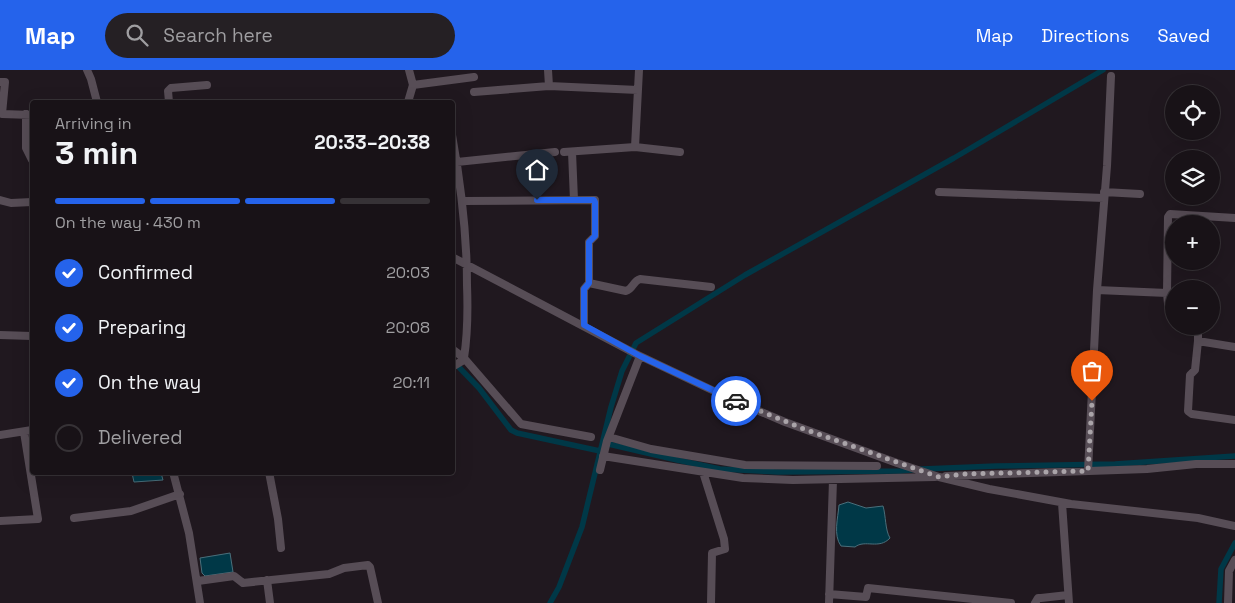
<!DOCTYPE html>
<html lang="en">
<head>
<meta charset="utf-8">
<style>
	body { margin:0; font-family:"Space Grotesk",sans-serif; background:#252024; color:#f1f3f6; height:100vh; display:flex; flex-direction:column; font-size:19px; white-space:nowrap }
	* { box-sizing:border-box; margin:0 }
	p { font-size:16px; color:#9f9ea1 }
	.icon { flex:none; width:28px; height:28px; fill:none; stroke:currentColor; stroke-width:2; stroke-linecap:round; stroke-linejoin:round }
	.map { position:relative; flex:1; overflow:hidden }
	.details { position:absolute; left:30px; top:30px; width:425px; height:375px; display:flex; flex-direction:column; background:#181217; border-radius:5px; box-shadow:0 5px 20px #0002,0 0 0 1px #363236 }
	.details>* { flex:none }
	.buttons { position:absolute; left:1165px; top:15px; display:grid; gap:10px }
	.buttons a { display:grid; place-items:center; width:55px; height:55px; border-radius:50%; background:#181217; box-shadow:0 5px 20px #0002,0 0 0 1px #363236; font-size:25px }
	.pin { position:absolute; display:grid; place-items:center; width:42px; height:42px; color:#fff; margin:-51px -21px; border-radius:50% 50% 50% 0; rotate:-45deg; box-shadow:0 0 5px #0007 }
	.pin .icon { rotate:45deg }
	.courier { position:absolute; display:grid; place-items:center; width:50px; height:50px; margin:-25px; border:4px solid #2563eb; border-radius:50%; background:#fff; color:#222; box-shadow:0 1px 6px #0007 }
	.overview em { font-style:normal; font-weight:700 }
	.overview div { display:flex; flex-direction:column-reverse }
	.overview { display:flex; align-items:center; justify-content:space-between; height:85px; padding:0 25px }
	h1 { font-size:32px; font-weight:700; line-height:38px }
	.bar { display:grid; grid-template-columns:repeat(4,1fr); gap:8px 5px; align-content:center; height:60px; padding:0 25px }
	.bar i { height:6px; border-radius:4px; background:#363236 }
	.bar .current { background:#2563eb }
	.bar p { grid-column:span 4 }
	ol { padding:0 25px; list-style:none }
	li { display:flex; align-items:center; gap:15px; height:55px }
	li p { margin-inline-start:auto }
	li .icon { padding:5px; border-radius:50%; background:#2563eb; color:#fff; stroke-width:4 }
	li:last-child { color:#9f9ea1 }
	li i { width:28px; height:28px; border:2px solid #363236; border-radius:50% }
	header { display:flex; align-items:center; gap:30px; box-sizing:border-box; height:70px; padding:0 25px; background:#2563eb; color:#fff }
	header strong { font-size:24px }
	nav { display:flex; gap:28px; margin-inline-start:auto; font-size:18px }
	.search { width:350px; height:45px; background:#252024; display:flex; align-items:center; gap:12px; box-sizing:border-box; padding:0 18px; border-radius:28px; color:#9f9ea1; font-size:19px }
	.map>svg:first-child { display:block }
</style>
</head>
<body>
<header>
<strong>Map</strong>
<div class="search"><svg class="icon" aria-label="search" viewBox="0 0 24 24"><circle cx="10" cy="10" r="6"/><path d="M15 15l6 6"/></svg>Search here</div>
<nav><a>Map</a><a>Directions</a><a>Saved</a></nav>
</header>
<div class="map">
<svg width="1235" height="533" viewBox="0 0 1235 533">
	<rect width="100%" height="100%" fill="#20181f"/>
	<path fill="#003847" stroke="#4a6f7b" d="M 132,403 L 161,403 L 163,410 L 134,412 Z
		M 848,432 L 866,438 L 883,436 C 886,446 885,460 890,468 C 879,480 865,469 855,477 L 841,476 C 833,465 838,448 839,435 Z
		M 230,483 L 233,502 L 205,506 L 202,503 L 200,488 Z"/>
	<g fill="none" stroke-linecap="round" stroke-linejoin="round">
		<path stroke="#003847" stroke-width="5.5" d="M 452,290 L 479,318 L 511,360 L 517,363 L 600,381
			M 604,373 L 677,390 L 720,399 L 778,402 L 900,401 L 922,399 L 996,396 L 1115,394 L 1235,386
			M 550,533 L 559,517 L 582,457 L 611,337 L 622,301 L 636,273 L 745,205 L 954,88 L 1103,0
			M 1219,533 L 1221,499 L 1235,473"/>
		<path stroke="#574d56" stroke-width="8" d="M 87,0 L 91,9 L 97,32
			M 548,0 L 549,16
			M 0,12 L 5,12 L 2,44 L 32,45
			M 413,15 L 474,7
			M 474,22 L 549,16 L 638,20
			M 169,32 L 168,21 L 171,18 L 207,15
			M 408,32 L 413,15 L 409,0
			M 26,44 L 26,78 L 32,90
			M 452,65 C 461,115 467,165 467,215 C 468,241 468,262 464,288 L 462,291 L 452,297
			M 635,77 L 639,0
			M 564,82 L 635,77 L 680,82
			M 572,82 L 574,130
			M 457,92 L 555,82
			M 939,122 L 1104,128
			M 1104,122 L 1140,124
			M 0,130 L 11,133 L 32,132
			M 463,131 L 595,130 L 595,166 L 589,172 L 589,213 L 584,219 L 584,255
			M 452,187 L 636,284 L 733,330 L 785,352 L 897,393 L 939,407 L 989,419 L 1071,434 L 1198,448 L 1235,456
			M 589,213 L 626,221 C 633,219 633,211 640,209 L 711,217
			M 1097,220 L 1167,223
			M 1174,235 L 1168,234 L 1167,223 L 1168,147 L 1170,144 L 1235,148
			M 1198,256 L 1198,271 L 1235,277
			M 0,265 L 32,266
			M 1198,271 L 1195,300 L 1190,305 L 1188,341 L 1192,344 L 1235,350
			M 452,279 L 464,288 L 521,354 L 591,367
			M 0,365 L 32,360
			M 609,367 L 651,379 L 745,395 L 877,396
			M 603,386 L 743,408 L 793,410 L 935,407
			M 600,400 L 607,371 L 640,286
			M 1088,401 L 1097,220 L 1107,96 L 1111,6
			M 173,402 L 189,463 L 200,533
			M 269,402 L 278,449 L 281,478
			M 703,402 L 724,469 L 725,479 L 712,483 L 711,533
			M 946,406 L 1147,399 L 1196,394 L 1235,394
			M 1062,433 L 1069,533
			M 74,448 L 131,441 L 180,424
			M 0,451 L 38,449 L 24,362
			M 267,510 L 270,533
			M 198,511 L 234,506 L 243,513 L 329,504 L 344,498 L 368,495 L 370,497 L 378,533
			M 829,524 L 866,527 L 868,518 L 1011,533
			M 829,533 L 833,410
			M 1035,533 L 1038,528 L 1041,528 L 1068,525
			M 1228,533 L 1229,501 L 1235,490"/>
	</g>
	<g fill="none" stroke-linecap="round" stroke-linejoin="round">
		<path stroke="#aaa4a9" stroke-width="5" stroke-dasharray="0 9" d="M 736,331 L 804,359 L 939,407 L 964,404 L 1088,401 L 1092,331"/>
		<path stroke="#2563eb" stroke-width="6" d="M 537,130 L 594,130 L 595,132 L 595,166 L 589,172 L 589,213 L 584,219 L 584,255 L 640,286 L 736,331"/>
	</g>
</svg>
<div class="buttons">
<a><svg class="icon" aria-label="locate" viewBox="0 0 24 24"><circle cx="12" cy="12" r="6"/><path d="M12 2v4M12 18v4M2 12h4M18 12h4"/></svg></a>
<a><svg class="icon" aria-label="layers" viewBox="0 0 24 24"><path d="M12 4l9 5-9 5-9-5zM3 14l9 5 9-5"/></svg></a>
<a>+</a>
<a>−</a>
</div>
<div class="pin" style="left:1092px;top:331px;background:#ea580c"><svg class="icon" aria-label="bag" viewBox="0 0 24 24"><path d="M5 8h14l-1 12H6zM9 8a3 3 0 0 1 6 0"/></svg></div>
<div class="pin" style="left:537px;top:130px;background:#1f2937"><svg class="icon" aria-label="home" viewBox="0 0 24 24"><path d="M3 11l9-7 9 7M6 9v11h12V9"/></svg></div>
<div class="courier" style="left:736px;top:331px"><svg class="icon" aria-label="car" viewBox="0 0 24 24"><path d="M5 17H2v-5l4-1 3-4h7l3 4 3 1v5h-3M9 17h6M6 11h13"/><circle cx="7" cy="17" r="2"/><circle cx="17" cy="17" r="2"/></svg></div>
<section class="details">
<div class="overview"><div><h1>3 min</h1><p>Arriving in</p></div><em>20:33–20:38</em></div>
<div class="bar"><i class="current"></i><i class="current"></i><i class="current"></i><i></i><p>On the way · 430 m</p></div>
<ol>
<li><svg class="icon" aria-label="check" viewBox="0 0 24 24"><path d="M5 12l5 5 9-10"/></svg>Confirmed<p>20:03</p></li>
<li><svg class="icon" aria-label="check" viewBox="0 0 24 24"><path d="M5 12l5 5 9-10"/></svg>Preparing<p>20:08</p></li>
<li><svg class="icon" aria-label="check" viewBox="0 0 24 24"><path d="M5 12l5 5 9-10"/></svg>On the way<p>20:11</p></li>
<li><i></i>Delivered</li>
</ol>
</section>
</div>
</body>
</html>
